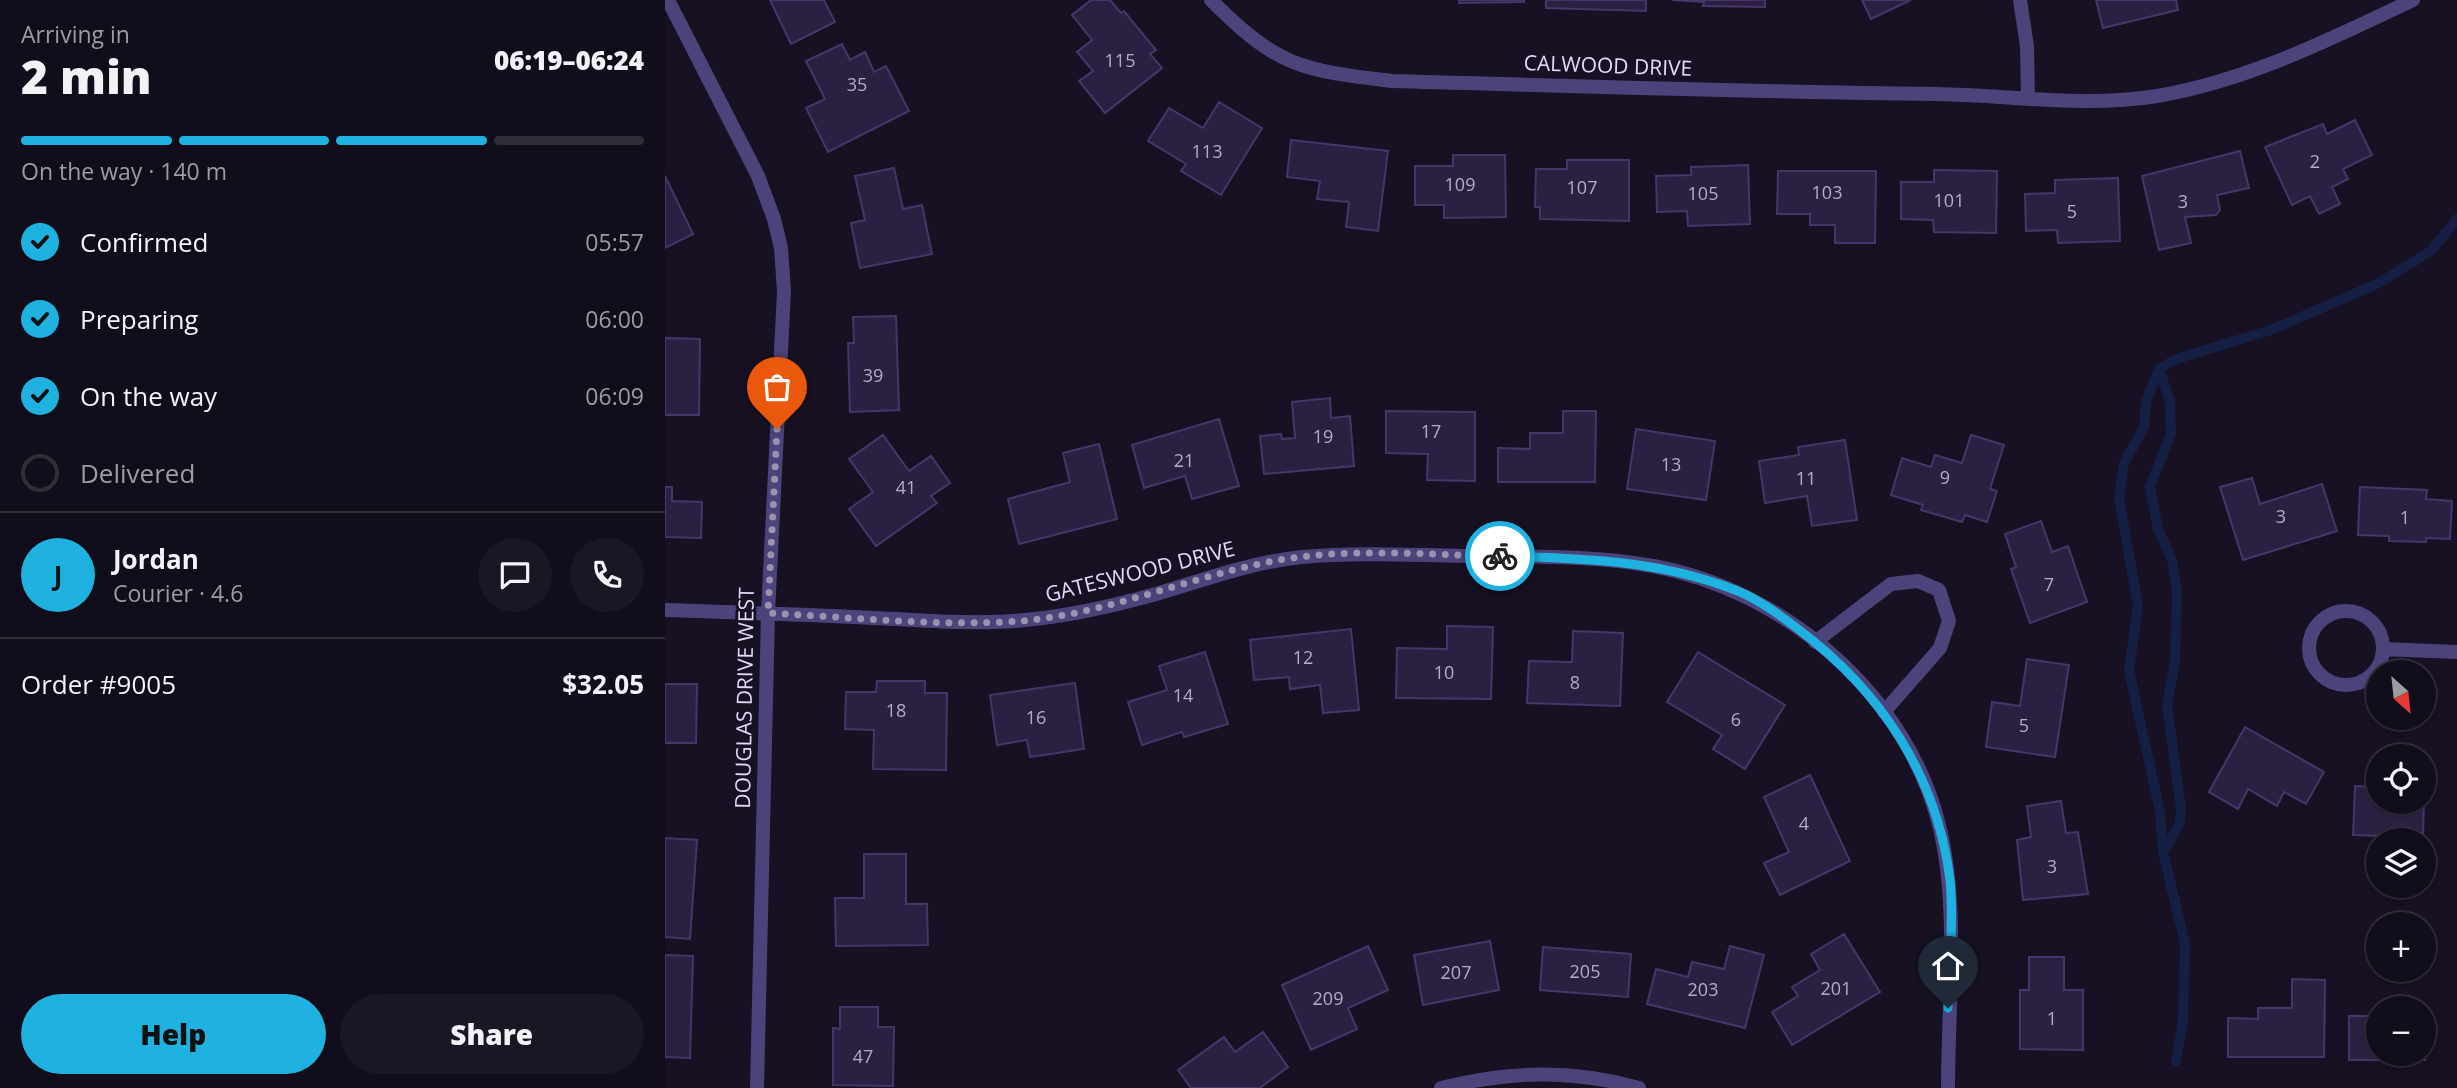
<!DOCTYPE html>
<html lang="en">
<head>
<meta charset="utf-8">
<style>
	body { margin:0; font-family:"Open Sans",sans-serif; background:#1a1623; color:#f1f3f6; height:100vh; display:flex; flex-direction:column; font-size:26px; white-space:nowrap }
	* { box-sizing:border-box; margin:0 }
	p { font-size:23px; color:#9c9ca2 }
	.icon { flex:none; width:38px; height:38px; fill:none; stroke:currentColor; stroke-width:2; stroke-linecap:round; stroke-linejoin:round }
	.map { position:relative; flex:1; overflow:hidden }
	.side { display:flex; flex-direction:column; background:#110d1a; width:665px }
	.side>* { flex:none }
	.needle { width:46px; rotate:153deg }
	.fabs { position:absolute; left:1701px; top:660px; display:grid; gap:14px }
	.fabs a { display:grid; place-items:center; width:70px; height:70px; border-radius:50%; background:#110d1a; box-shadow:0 2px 5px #0004,0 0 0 2px #302d39; font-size:35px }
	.pin { position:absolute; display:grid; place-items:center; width:60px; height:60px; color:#fff; margin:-72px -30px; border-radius:50% 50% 50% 0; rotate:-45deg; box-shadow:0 0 7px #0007 }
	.pin .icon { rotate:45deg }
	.courier { position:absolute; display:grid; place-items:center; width:70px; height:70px; margin:-35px; border:5px solid #1fb1df; border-radius:50%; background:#fff; color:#222; box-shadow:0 2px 9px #0007 }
	.summary em { font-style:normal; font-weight:800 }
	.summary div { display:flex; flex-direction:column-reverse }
	.summary { display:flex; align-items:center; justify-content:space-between; height:119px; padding:0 21px }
	h1 { font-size:46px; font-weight:800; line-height:52px }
	.bar { display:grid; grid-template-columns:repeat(4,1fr); gap:10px 7px; align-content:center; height:84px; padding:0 21px }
	.bar i { height:9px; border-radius:5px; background:#302d39 }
	.bar .selected { background:#1fb1df }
	.bar p { grid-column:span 4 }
	.line { display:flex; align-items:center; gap:18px; padding:0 21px; border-top:2px solid #302d39 }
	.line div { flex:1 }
	.round { display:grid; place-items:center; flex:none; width:74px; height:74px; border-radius:37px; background:#1a1623 }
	ol { padding:0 21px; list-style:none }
	li { display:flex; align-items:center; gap:21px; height:77px }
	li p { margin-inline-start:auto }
	li .icon { padding:7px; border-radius:50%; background:#1fb1df; color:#111; stroke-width:4 }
	li:last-child { color:#9c9ca2 }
	li i { width:38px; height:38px; border:4px solid #302d39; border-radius:50% }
	.primary-button { display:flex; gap:14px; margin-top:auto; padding:14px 21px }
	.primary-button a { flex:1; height:80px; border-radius:42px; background:#1fb1df; color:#111; font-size:28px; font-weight:800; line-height:80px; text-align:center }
	.primary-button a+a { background:#1a1623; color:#f1f3f6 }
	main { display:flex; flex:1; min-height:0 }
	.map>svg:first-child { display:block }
</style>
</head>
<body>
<main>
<section class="side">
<div class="summary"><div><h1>2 min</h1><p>Arriving in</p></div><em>06:19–06:24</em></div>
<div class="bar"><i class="selected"></i><i class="selected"></i><i class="selected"></i><i></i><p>On the way · 140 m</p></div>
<ol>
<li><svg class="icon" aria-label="check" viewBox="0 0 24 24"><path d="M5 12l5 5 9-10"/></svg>Confirmed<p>05:57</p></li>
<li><svg class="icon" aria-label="check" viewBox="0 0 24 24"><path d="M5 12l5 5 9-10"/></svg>Preparing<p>06:00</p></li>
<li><svg class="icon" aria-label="check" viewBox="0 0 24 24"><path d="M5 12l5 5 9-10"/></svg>On the way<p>06:09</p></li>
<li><i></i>Delivered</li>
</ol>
<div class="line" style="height:126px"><b class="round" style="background:#1fb1df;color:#111">J</b><div><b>Jordan</b><p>Courier · 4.6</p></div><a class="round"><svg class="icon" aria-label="chat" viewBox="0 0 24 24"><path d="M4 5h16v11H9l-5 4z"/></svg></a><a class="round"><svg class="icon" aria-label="phone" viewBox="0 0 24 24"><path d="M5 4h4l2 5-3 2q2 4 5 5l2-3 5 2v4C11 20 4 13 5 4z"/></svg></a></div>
<div class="line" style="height:91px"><div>Order #9005</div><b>$32.05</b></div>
<div class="primary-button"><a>Help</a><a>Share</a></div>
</section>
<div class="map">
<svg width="1792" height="1088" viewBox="0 0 1792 1088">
	<rect width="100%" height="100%" fill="#171123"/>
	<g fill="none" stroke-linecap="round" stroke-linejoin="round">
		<path stroke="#151f43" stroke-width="10" d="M 1494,369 L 1505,401 L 1506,433 L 1485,487 L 1493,529 L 1507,560 L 1512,591 L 1510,663 L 1502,705 L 1516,808 L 1515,823 L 1498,852
			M 1511,1061 L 1518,1021 L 1520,943 L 1498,852 L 1495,811 L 1464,671 L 1473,605 L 1454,498 L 1459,463 L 1479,427 L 1481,402 L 1494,369 L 1511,359 L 1606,330 L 1714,283 L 1766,251 L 1792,219"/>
	</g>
	<path fill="#2b2041" stroke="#47356a" stroke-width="2" d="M 105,0 L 159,0 L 170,22 L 126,44 Z
		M 426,0 L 445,0 L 456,13 L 459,11 L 491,50 L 485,54 L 497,68 L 440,113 L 414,81 L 428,71 L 412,52 L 427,40 L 407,15 Z
		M 794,0 L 859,0 L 859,2 L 794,3 Z
		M 881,0 L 981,0 L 981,11 L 881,8 Z
		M 1007,0 L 1100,0 L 1100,7 L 1038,6 L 1039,2 Z
		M 1197,0 L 1246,0 L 1206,19 Z
		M 1431,0 L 1511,0 L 1513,10 L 1438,28 Z
		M 177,44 L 185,60 L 200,52 L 209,72 L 221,66 L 244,111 L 163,152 L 141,108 L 160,99 L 141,61 Z
		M 554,102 L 597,128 L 556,195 L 516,171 L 521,164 L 483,141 L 504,108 L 538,128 Z
		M 1690,120 L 1707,155 L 1678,169 L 1683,179 L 1667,187 L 1675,204 L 1654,214 L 1645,196 L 1627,205 L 1600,147 L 1658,124 L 1662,134 Z
		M 626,140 L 723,151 L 713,231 L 681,227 L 684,202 L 652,199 L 655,181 L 622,177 Z
		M 1575,151 L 1584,188 L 1552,195 L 1555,210 L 1551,215 L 1520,217 L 1526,243 L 1494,250 L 1477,176 Z
		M 788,155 L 840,155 L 841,217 L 779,218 L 779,205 L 750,205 L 750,166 L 788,166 Z
		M 902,160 L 964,160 L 964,221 L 875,219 L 875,207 L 870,207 L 871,169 L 902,169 Z
		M 1083,165 L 1085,224 L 1023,226 L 1022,211 L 992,212 L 991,176 L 1026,175 L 1026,167 Z
		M 229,168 L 238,209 L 257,205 L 267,254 L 195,268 L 186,223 L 200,220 L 190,176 Z
		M 1269,170 L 1332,171 L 1331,233 L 1269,232 L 1268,220 L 1236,219 L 1236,182 L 1269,182 Z
		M 1113,171 L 1211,171 L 1210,243 L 1170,243 L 1170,225 L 1145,225 L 1145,214 L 1112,214 Z
		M 0,176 L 28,234 L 0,248 Z
		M 1453,178 L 1455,241 L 1393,243 L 1392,230 L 1361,231 L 1360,194 L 1390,193 L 1390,180 Z
		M 231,316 L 234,410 L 185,412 L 183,343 L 189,343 L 188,317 Z
		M 0,338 L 35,339 L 34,415 L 0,415 Z
		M 665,398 L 666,418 L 685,416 L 689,466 L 599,474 L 595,436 L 616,434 L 617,439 L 630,438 L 627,402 Z
		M 721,411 L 810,412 L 810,481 L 762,480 L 763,454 L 721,453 Z
		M 898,411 L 931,411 L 930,482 L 833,482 L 833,448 L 865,449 L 865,433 L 898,433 Z
		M 554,419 L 574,486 L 527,499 L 520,476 L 479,488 L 467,445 Z
		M 971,429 L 1050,441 L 1041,500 L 962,489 Z
		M 218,435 L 244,471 L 266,456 L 285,483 L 266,496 L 272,503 L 211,546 L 184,509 L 208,492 L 184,459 Z
		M 1306,435 L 1339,445 L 1325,489 L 1332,491 L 1322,522 L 1300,515 L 1297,522 L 1256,510 L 1258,505 L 1226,495 L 1237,458 L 1266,467 L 1270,455 L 1297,463 Z
		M 1180,440 L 1192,520 L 1147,526 L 1142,496 L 1100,503 L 1094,461 L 1134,455 L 1133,447 Z
		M 434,444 L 452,519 L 354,544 L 343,499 L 405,482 L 398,453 Z
		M 1587,478 L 1595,504 L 1657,484 L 1672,531 L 1578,560 L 1555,487 Z
		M 0,487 L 7,487 L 7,501 L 37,502 L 36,538 L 0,537 Z
		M 1695,487 L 1762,490 L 1761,499 L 1787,501 L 1785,539 L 1761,538 L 1761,542 L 1724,541 L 1724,536 L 1693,535 Z
		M 1376,521 L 1387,552 L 1403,546 L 1422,602 L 1365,623 L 1346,569 L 1351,567 L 1340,534 Z
		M 782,626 L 828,627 L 826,699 L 731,698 L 732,648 L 782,649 Z
		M 686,629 L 694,710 L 658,713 L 655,685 L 625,689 L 624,677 L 589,680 L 585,640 Z
		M 908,631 L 958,633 L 955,706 L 862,703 L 864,661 L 907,662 Z
		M 540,652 L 563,724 L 519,737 L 517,732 L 477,745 L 463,702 L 502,690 L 494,666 Z
		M 1033,652 L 1120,705 L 1080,769 L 1048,749 L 1057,735 L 1002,702 Z
		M 1362,659 L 1404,665 L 1390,757 L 1321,747 L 1327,702 L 1355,706 Z
		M 212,681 L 260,681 L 260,693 L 282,693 L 281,770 L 208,769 L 209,730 L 180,729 L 181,692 L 211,692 Z
		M 410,683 L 419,749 L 365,757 L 362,740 L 332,745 L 325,695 Z
		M 0,684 L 32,684 L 31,743 L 0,743 Z
		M 1580,727 L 1659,772 L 1641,804 L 1619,792 L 1612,806 L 1583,789 L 1573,809 L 1544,792 Z
		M 1759,763 L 1760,763 L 1758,837 L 1688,835 L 1690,786 L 1713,787 L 1713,802 L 1759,802 Z
		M 1145,775 L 1185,861 L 1115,895 L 1099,863 L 1124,852 L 1099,797 Z
		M 1396,801 L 1401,833 L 1413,832 L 1423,894 L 1358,900 L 1352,840 L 1366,837 L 1362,806 Z
		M 0,838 L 32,840 L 25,939 L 0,937 Z
		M 199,854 L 241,854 L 241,904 L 262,904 L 263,945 L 171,946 L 170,898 L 199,898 Z
		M 1179,934 L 1215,992 L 1127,1045 L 1107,1012 L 1133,996 L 1127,987 L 1155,970 L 1146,954 Z
		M 825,941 L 834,990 L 758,1005 L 749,955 Z
		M 703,946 L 723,990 L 683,1008 L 692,1029 L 646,1050 L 617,985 Z
		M 1065,946 L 1099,955 L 1080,1028 L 982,1004 L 991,969 L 1023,977 L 1027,962 L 1059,969 Z
		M 878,947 L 966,954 L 963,997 L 875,990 Z
		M 0,955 L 28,956 L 25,1058 L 0,1057 Z
		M 1364,957 L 1399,957 L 1399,990 L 1418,990 L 1418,1050 L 1355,1049 L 1355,990 L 1364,990 Z
		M 1627,979 L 1660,980 L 1659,1057 L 1563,1057 L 1563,1018 L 1593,1019 L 1593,1008 L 1627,1008 Z
		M 175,1007 L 213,1007 L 213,1027 L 229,1027 L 228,1086 L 168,1085 L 168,1028 L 175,1029 Z
		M 1684,1016 L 1713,1016 L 1713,1054 L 1759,1054 L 1760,1016 L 1760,1060 L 1684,1060 Z
		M 598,1032 L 623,1067 L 595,1088 L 526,1088 L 513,1070 L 559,1037 L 570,1052 Z"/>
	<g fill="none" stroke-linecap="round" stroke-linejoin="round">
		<path stroke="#4d437b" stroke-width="14" d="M 3,0 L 93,176 L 109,219 L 116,248 L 119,291 L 103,613 L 92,1088
			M 546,0 C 613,67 635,70 727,81 C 908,86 1089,92 1271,94 C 1345,95 1418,108 1492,96 C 1582,81 1666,39 1748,0
			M 1355,0 L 1362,46 L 1363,99
			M 0,610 C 70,612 140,615 209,618 C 259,620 310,625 360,620 C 404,616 448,606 491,594 C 539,580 587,562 637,557 C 692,552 749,555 805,556 C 866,557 928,555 988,566 C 1120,590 1244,696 1275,829 C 1294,908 1283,1006 1283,1088
			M1644 648a37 37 0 1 1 74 0a37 37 0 1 1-74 0Z
			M 1150,642 L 1226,584 L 1253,581 L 1274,590 L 1284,621 L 1275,648 L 1219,712
			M 1718,649 L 1792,652"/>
		<path stroke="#4d437b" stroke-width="14" d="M 776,1088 C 843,1071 907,1069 974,1088"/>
	</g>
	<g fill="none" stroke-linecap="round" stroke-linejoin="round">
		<path stroke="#9a92af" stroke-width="7" stroke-dasharray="0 12.6" d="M 112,429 L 103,613 C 186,617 273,627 356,621 C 452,613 540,569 634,557 C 700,549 769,555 835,556"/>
		<path stroke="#1fb1df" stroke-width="9" d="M 835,556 C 916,558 994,560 1070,590 C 1092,598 1115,615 1133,629 C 1216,691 1272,776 1285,880 C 1289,920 1284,968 1283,1008"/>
	</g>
	<g text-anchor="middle" stroke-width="6" stroke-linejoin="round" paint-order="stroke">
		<g font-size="18" fill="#b4aacc">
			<text x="455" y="67">115</text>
			<text x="192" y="91">35</text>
			<text x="542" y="158">113</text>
			<text x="1650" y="168">2</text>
			<text x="795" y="191">109</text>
			<text x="917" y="194">107</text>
			<text x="1162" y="199">103</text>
			<text x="1038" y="200">105</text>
			<text x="1284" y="207">101</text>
			<text x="1518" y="208">3</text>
			<text x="1407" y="218">5</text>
			<text x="208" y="382">39</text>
			<text x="766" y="438">17</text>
			<text x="658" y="443">19</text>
			<text x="519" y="467">21</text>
			<text x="1006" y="471">13</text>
			<text x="1280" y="484">9</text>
			<text x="1141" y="485">11</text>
			<text x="241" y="494">41</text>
			<text x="1616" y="523">3</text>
			<text x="1740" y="524">1</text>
			<text x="1384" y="591">7</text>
			<text x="638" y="664">12</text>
			<text x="779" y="679">10</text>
			<text x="910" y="689">8</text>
			<text x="518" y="702">14</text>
			<text x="231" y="717">18</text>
			<text x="371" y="724">16</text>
			<text x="1071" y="726">6</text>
			<text x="1359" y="732">5</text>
			<text x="1139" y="830">4</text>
			<text x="1387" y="873">3</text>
			<text x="920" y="978">205</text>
			<text x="791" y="979">207</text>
			<text x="1171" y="995">201</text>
			<text x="1038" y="996">203</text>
			<text x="663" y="1005">209</text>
			<text x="1387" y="1025">1</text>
			<text x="198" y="1063">47</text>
		</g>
		<g font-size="21" fill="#e1d8fa" stroke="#171123">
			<text transform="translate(943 66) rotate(2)" y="7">CALWOOD DRIVE</text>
			<text transform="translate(475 572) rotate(-14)" y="7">GATESWOOD DRIVE</text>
			<text transform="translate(80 698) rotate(-89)" y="7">DOUGLAS DRIVE WEST</text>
		</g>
	</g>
</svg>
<div class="fabs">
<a><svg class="needle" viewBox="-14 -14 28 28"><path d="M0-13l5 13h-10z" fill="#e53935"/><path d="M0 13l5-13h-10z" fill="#9c9ca2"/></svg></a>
<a><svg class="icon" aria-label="locate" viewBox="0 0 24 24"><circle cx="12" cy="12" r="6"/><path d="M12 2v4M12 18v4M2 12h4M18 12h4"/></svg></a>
<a><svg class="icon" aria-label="layers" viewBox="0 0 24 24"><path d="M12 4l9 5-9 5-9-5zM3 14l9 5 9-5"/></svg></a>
<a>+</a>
<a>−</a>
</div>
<div class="pin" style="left:112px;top:429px;background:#ea580c"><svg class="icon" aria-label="bag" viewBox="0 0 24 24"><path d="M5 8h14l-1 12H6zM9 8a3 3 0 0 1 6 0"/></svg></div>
<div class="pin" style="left:1283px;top:1008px;background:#1f2937"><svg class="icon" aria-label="home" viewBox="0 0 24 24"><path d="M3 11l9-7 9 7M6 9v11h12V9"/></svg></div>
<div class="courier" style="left:835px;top:556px"><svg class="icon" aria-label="bike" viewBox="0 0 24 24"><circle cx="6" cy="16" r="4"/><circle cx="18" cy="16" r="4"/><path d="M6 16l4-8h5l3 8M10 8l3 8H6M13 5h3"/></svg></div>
</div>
</main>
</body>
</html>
